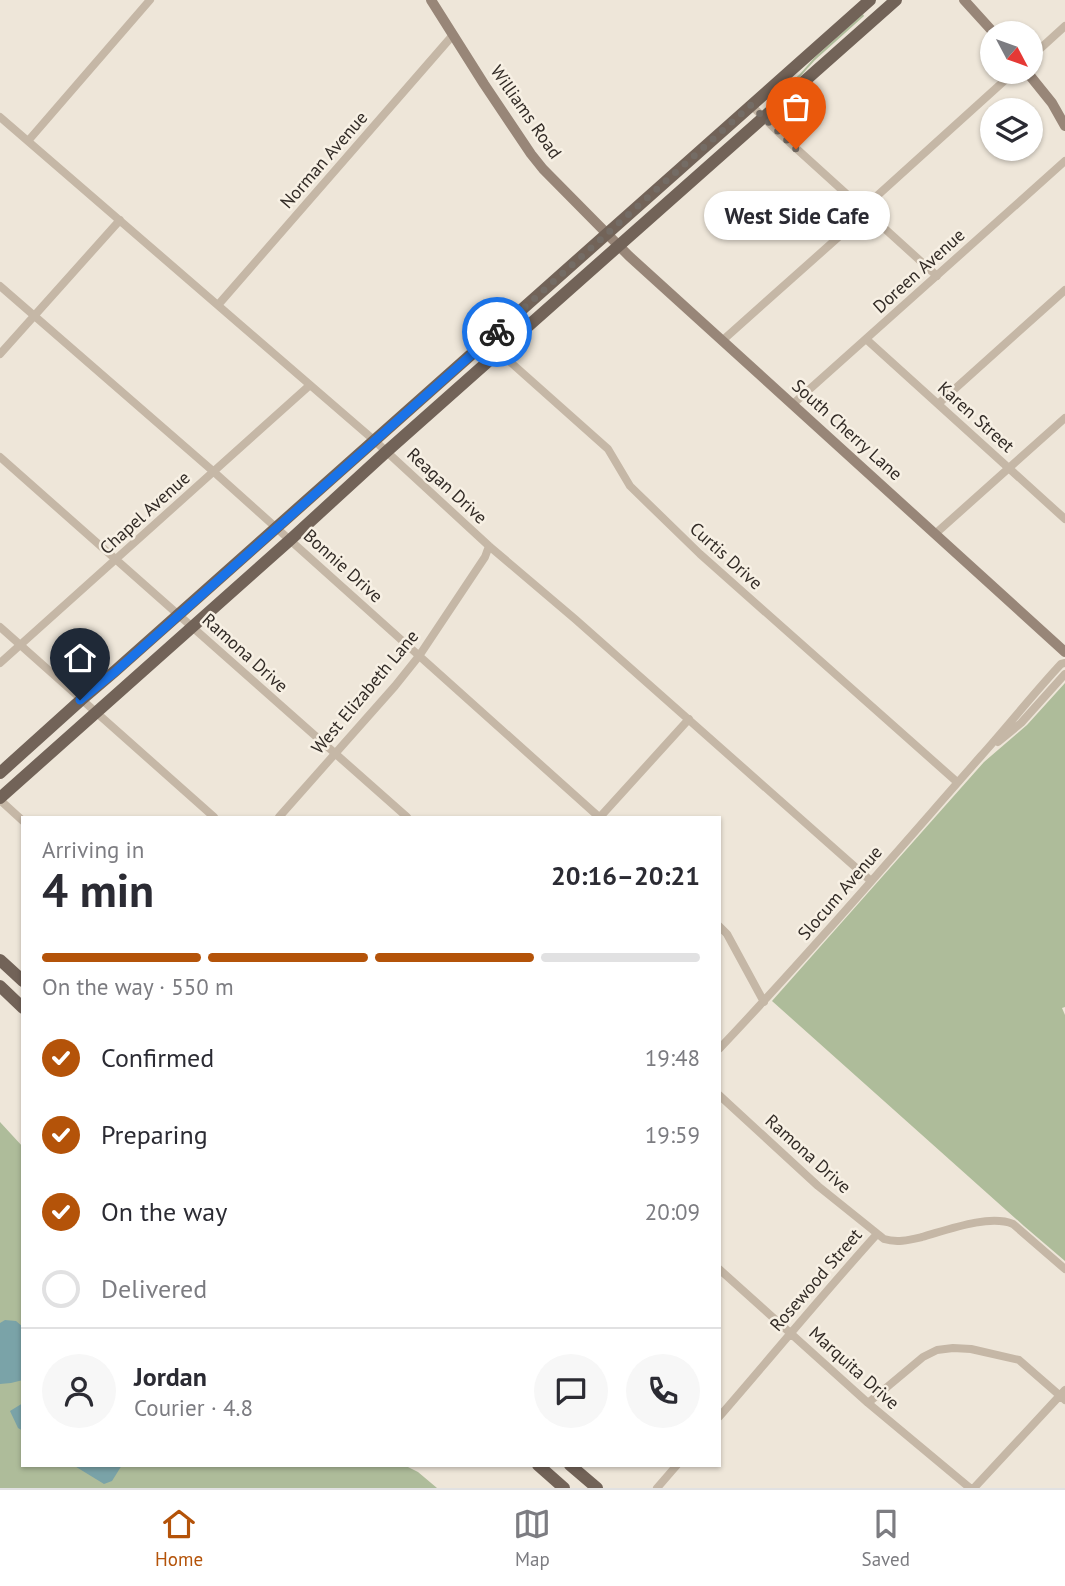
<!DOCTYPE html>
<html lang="en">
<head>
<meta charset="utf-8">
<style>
	body { margin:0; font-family:"PT Sans",sans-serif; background:#f7f7f7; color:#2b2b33; height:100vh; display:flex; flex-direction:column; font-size:26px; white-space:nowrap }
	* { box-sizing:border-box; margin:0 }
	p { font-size:23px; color:#7c7c81 }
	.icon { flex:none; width:38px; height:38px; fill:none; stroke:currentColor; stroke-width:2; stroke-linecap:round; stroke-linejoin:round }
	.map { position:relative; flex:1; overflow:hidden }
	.panel { position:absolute; left:21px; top:816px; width:700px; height:651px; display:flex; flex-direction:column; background:#fff; border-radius:0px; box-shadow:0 2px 5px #0004 }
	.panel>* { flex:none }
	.needle { width:46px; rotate:131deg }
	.buttons { position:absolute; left:980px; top:21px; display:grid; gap:14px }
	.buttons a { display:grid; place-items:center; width:63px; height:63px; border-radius:50%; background:#fff; box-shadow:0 2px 5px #0004; font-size:35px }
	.pin { position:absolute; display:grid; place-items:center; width:60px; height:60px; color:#fff; margin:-72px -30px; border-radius:50% 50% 50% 0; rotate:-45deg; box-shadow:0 0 7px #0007 }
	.pin .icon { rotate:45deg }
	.courier { position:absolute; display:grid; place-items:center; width:70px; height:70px; margin:-35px; border:5px solid #1a73e8; border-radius:50%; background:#fff; color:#222; box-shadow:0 2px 9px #0007 }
	.bubble { position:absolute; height:49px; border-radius:24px; background:#fff; box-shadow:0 2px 5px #0004; font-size:23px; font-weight:700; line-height:49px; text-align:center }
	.overview em { font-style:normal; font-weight:700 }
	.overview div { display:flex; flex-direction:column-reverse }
	.overview { display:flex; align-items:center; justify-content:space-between; height:119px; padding:0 21px }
	h1 { font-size:46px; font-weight:700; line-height:52px }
	.bar { display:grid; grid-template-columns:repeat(4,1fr); gap:10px 7px; align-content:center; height:84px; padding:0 21px }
	.bar i { height:9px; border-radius:5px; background:#e1e1e2 }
	.bar .on { background:#b45309 }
	.bar p { grid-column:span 4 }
	.line { display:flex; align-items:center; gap:18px; padding:0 21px; border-top:2px solid #e1e1e2 }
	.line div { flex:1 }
	.round { display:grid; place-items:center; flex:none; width:74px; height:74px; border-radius:37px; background:#f7f7f7 }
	ol { padding:0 21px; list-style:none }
	li { display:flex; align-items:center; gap:21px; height:77px }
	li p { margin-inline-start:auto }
	li .icon { padding:7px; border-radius:50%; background:#b45309; color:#fff; stroke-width:4 }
	li:last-child { color:#7c7c81 }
	li i { width:38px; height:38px; border:4px solid #e1e1e2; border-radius:50% }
	.tabs { display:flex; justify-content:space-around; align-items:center; height:98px; border-top:2px solid #e1e1e2; background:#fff; font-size:19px; color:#7c7c81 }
	.tabs a { display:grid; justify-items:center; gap:4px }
	.tabs .on { color:#b45309 }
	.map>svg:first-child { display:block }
</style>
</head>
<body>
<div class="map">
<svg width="1065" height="1488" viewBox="0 0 1065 1488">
	<rect width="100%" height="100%" fill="#eee6d9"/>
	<path fill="#aebc9a" d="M 863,14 L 864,16 L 815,60 L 798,79 L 772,102 L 770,101 L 800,74 L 814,58 Z
		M 1065,683 L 1065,1007 L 1062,1008 L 1065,1015 L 1065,1261 L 1024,1226 L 772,1001 L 984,762 L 1027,725 Z
		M 0,1122 L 23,1147 L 23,1465 L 404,1465 L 418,1472 L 437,1488 L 0,1488 Z"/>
	<path fill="#7aa3a8" d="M 5,1320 L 16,1321 L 23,1327 L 23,1380 L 11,1383 L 0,1384 L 0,1323 Z
		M 23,1403 L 23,1431 L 18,1428 L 10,1411 Z
		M 73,1465 L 122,1465 L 112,1481 L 104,1484 Z"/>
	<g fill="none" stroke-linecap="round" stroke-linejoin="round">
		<path stroke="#c5b7a6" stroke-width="8" d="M 1031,57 L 1065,26
			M 751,105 L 777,131 L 937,276
			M 0,117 L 375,441 L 489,546 L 575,619 L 871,881
			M 28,141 L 150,0
			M 0,286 L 214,472 L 599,817
			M 218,305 L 453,35
			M 489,339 L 499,352 L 608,449 L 630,486 L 700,554 L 957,782
			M 866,339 L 1065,519
			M 723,340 L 843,233 L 868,204 L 1014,72
			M 0,354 L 120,220
			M 793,404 L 1065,161
			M 938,404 L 1065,290
			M 0,457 L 407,817
			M 935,534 L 1065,418
			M 0,627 L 214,817
			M 0,663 L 310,385
			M 998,742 L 1021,723 L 1065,674
			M 0,800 L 23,821
			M 279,817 L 395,686 L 419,656 L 485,557 L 489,546
			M 600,817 L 689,719
			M 719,926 L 727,934 L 764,1002
			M 719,1049 C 809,954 894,855 981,756 C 1008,726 1033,694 1061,664 L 1065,663
			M 719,1095 L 818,1186 L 884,1239 C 897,1243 909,1240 922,1237 C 947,1230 989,1214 1013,1224 L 1065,1269
			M 719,1269 L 868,1403 L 970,1488
			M 868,1403 L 923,1357 L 937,1350 L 953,1348 L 971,1349 L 1019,1360 L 1065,1400
			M 719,1417 C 772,1356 823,1294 877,1234
			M 657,1488 L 677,1465
			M 974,1488 L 1065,1390"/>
		<path stroke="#988678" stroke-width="10" d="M 431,0 L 484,84 L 531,154 L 543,169 L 629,256 L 1065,652
			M 964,0 L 994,33
			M 1027,72 L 1052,103 L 1065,126"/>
		<path stroke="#726358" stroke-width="12" d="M 0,773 L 81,700 L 115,671 L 870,0
			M 0,798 L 290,540 L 386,452 L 896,0
			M 0,960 L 23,981
			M 0,986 L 23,1008
			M 538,1465 L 564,1488
			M 570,1465 L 597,1488"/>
	</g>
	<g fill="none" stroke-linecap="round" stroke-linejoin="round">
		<path stroke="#746c65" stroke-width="7" stroke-dasharray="0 12.6" d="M 497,332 L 751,105 L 796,149"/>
		<path stroke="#1a73e8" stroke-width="9" d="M 80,700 L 116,671 L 497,332"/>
	</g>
	<g text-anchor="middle" stroke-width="5" stroke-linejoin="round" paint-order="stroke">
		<g font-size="18" fill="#322b26" stroke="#f7f0e4">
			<text transform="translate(526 112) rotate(55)" y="6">Williams Road</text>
			<text transform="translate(324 160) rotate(-49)" y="6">Norman Avenue</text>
			<text transform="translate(919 271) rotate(-42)" y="6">Doreen Avenue</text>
			<text transform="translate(976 417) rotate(42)" y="6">Karen Street</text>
			<text transform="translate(847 430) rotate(42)" y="6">South Cherry Lane</text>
			<text transform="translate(447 486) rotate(43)" y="6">Reagan Drive</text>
			<text transform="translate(145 513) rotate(-42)" y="6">Chapel Avenue</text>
			<text transform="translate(726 556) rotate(42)" y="6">Curtis Drive</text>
			<text transform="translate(343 566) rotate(42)" y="6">Bonnie Drive</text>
			<text transform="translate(245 653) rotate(42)" y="6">Ramona Drive</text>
			<text transform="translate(365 692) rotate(-50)" y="6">West Elizabeth Lane</text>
			<text transform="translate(840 893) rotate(-49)" y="6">Slocum Avenue</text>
			<text transform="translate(808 1154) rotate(42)" y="6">Ramona Drive</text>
			<text transform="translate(816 1280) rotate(-49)" y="6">Rosewood Street</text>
			<text transform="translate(854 1368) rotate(42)" y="6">Marquita Drive</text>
		</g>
	</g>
</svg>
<div class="buttons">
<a><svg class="needle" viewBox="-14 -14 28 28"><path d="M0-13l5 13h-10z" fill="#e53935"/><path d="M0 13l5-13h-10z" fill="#7c7c81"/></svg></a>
<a><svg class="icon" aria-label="layers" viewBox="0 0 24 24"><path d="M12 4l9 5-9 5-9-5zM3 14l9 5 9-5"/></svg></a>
</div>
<div class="pin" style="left:796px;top:149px;background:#ea580c"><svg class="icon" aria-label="bag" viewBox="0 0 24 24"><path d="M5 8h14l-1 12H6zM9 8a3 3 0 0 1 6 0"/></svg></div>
<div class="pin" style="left:80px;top:700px;background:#1f2937"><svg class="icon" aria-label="home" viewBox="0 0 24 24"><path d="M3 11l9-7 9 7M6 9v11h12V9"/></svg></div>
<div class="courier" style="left:497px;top:332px"><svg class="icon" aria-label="bike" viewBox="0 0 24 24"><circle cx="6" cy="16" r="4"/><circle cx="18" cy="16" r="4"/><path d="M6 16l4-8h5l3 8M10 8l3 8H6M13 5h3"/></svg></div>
<div class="bubble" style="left:704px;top:191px;width:186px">West Side Cafe</div>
<section class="panel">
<div class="overview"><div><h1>4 min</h1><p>Arriving in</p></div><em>20:16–20:21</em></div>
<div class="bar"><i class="on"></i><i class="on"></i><i class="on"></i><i></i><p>On the way · 550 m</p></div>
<ol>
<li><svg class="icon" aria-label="check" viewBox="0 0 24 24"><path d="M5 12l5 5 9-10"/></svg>Confirmed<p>19:48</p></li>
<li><svg class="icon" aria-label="check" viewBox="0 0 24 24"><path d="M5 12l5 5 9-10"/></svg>Preparing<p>19:59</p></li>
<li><svg class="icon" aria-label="check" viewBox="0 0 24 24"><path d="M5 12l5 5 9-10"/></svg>On the way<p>20:09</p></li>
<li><i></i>Delivered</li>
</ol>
<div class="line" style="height:126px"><a class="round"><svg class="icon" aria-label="person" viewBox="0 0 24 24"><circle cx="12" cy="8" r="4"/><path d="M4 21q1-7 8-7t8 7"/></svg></a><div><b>Jordan</b><p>Courier · 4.8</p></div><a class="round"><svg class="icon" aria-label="chat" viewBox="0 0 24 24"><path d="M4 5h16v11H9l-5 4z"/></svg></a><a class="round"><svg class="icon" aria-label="phone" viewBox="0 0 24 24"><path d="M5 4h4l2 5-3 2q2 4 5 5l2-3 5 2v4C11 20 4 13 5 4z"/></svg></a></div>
</section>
</div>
<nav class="tabs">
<a class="on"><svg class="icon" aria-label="home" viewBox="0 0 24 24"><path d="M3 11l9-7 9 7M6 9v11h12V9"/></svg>Home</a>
<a><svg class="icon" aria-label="map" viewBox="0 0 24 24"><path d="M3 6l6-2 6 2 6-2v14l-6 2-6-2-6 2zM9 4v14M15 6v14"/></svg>Map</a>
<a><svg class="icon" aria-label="saved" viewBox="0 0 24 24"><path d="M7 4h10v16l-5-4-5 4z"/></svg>Saved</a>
</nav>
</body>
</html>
